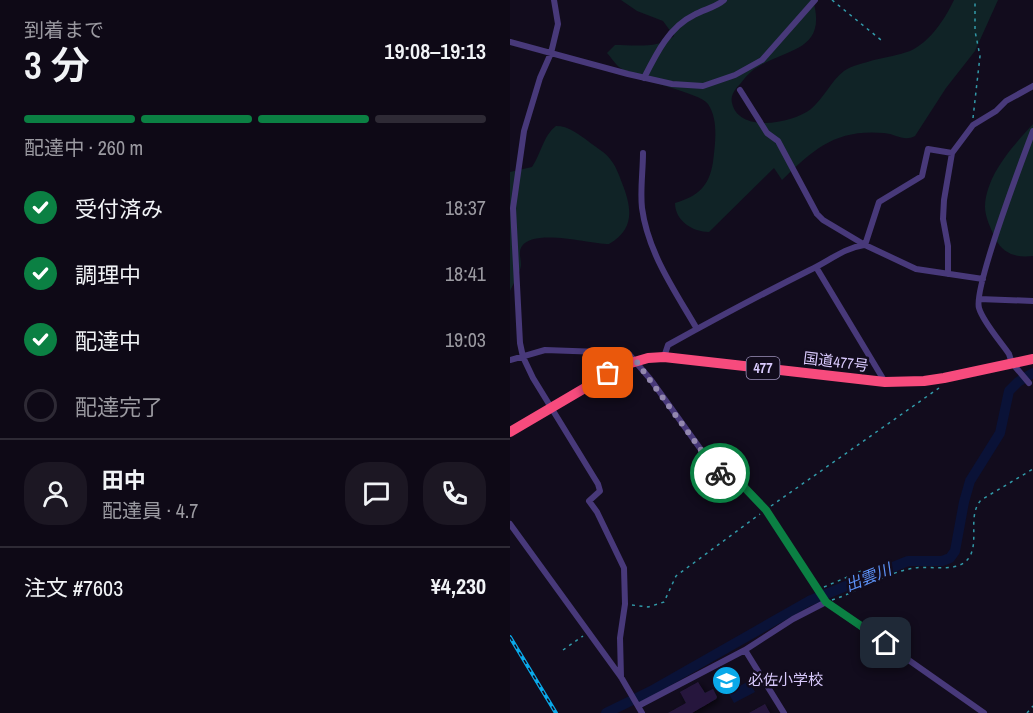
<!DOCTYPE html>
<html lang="ja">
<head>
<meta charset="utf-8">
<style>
	body { margin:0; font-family:"Archivo Narrow","Noto Sans JP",sans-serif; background:#1c1723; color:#f1f3f6; height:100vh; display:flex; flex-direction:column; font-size:22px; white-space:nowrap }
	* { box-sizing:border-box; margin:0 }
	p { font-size:20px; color:#9b9aa1 }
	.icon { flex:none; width:33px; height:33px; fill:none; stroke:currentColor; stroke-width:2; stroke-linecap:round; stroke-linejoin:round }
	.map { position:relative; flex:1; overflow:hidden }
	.sheet { display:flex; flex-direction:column; background:#0e0916; width:510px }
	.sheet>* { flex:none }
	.pin { position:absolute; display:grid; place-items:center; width:51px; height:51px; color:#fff; margin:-26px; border-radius:12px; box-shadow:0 3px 9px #0006 }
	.courier { position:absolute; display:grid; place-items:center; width:60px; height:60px; margin:-30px; border:4px solid #0b8043; border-radius:50%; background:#fff; color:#222; box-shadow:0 2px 8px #0007 }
	.headline em { font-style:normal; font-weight:600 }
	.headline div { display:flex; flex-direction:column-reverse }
	.headline { display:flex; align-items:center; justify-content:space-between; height:102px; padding:0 24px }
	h1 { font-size:39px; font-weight:600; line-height:45px }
	.bar { display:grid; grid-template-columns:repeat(4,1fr); gap:9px 6px; align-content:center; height:72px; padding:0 24px }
	.bar i { height:8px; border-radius:4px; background:#2e2a35 }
	.bar .current { background:#0b8043 }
	.bar p { grid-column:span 4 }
	.line { display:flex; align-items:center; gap:15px; padding:0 24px; border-top:2px solid #2e2a35 }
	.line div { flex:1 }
	.round { display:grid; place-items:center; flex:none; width:63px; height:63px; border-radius:24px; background:#1c1723 }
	ol { padding:0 24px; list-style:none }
	li { display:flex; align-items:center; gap:18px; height:66px }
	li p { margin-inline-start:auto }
	li .icon { padding:6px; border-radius:50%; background:#0b8043; color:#fff; stroke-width:4 }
	li:last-child { color:#9b9aa1 }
	li i { width:33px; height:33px; border:3px solid #2e2a35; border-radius:50% }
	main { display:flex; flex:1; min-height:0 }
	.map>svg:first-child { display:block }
</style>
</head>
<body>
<main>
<section class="sheet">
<div class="headline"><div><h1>3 分</h1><p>到着まで</p></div><em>19:08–19:13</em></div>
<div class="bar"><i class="current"></i><i class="current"></i><i class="current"></i><i></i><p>配達中 · 260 m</p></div>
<ol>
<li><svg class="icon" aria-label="check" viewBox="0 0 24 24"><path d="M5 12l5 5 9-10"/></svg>受付済み<p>18:37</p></li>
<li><svg class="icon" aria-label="check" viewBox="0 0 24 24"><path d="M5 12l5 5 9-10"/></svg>調理中<p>18:41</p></li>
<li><svg class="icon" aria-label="check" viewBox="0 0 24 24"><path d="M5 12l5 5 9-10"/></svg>配達中<p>19:03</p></li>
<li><i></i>配達完了</li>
</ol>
<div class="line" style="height:108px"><a class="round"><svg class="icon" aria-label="person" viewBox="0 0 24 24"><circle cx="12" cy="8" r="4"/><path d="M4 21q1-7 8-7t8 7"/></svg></a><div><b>田中</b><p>配達員 · 4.7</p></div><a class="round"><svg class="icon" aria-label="chat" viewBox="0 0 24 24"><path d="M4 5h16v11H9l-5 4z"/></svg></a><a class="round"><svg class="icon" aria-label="phone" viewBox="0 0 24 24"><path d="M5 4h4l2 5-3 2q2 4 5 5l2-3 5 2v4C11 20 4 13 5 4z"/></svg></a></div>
<div class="line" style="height:78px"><div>注文 #7603</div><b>¥4,230</b></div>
</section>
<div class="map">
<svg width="523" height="713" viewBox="0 0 523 713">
	<defs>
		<filter id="shadow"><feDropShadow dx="2.5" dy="2.5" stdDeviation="3" flood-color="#0009"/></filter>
	</defs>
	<rect width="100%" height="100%" fill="#120c1d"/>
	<path fill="#102326" d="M 111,0 L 303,0 C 317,49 281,48 251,65 C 243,69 236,76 231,83 C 226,88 220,95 222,103 C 229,134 283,123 301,109 C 314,98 321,81 334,71 C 342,65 355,63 364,60 C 376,57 389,55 400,51 C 420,42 435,19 444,0 L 488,0 L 465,51 L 436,88 L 405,136 C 394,142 386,134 374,133 C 326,129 305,148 272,180 L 264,168 L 199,232 C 183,232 165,221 165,203 C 188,196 199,187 203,162 C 205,145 209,120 198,104 C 190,92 125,81 109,67 C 105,64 101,57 97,53 L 105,45 C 122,45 150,49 164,36 L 153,21 L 127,11 Z
		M 523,124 L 523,256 C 506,258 493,254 485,238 C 481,229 475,217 475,207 C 476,175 503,146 523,124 Z
		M 46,126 C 59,126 68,134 78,141 C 85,147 95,152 100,159 C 106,166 109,175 112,183 C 122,208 125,229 99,244 C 80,244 25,228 12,246 C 8,252 11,258 11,265 C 10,274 4,282 0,291 L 0,172 L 22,167 C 31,154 33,136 46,126 Z"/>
	<path fill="#0a1237" d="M 239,681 L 245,692 L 224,703 L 218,692 Z"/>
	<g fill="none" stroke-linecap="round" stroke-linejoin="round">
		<path stroke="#0a1237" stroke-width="10" d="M 96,713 L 141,691 L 299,601 L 398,561 L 432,561 L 440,558 L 445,551 L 454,502 L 460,481 L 490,433 L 499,391 L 508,382 L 523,373"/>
	</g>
	<path fill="#27193d" filter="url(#shadow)" d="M 215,668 L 218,672 L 211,676 L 216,685 L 210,689 L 203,675 Z
		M 188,682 L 195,693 L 203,689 L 207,697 L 206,699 L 182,713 L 158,713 L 176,703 L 170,692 Z
		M 255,704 L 260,713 L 239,713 Z"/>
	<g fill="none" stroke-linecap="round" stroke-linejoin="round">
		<path stroke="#329aa9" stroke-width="1.5" stroke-dasharray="3 4.5" stroke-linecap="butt" d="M 322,0 L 371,40
			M 463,118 L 470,56 L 465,31 L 465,0
			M 261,506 L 429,388
			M 314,587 L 356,569
			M 322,600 C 350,591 376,572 405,568 C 421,565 452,575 461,554 C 468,537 458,515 471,500 L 523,469
			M 122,605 L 138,607 L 154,602 L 166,576 L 250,514
			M 53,650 L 73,636
			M 517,713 L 523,706"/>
		<path stroke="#48397a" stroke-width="6" d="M 44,0 L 48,24 L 41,53 L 30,78 L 14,131 L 3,208 L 10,343 L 13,357 L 23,378 L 88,484 L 90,491 L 79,501 L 87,512 L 114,568 L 115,604 L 110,638 L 111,677
			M 0,42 L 118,74 L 162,84 L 193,86 L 225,75 L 252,60 L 305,0
			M 134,78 C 146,54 159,27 184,15 C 194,9 205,8 214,0
			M 230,90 L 257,133 L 268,141 L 307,214 L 313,220 L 355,245 L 406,269 L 473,279
			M 133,153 C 133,171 130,190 132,208 C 138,253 165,291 187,329
			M 355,245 L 369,202 L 412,176 L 418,149 L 442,153
			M 306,267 L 375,382
			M 438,274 L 438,246 L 433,219 L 434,200 L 442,153 L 463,125 L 486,111 L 496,101 L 523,86
			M 469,299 L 523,301
			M 154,357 L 158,345 C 205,319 252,294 300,270 C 319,261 334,248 354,245
			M 0,360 L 35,350 L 118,353 L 141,380 L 202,465 L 210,473 L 235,488 L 256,510 L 316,602 L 474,713
			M 519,383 L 502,363 L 499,354 C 491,342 473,322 469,308 C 463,288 513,158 523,131
			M 0,524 L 111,677 L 132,713
			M 128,706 L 235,650
			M 274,713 L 235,650 L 283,619 L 316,602"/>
		<path stroke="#f74b7d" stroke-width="10" d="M 0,432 L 114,365 L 138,358 L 154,357 L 375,382 L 414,381 L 434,378 L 523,359"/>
		<defs>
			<path id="rail" d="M 0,637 L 46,713"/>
		</defs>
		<use href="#rail" stroke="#0aa9e9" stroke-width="4"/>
		<use href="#rail" stroke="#120c1d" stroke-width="1.5" stroke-dasharray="4.5" stroke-linecap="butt"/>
	</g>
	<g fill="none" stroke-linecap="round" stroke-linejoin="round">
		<path stroke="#9388af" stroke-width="6" stroke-dasharray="0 10.8" d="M 98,373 L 126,361 L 202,465 L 210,473"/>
		<path stroke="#0b8043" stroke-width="8" d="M 210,473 L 235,488 L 256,510 L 316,602 L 376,643"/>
	</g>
	<defs>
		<symbol id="school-disc" viewBox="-11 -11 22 22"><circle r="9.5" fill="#0aa9e9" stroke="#120c1d"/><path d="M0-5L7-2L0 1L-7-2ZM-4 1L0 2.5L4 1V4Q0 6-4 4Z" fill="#fff"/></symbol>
	</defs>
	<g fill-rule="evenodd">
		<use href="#school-disc" x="200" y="664" width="33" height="33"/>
	</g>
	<g text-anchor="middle" stroke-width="5" stroke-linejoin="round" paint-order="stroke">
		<rect fill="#120c1d" stroke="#9d91ba" stroke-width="1.5" x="236.5" y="357" width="33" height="22" rx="4.5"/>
		<g font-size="14" font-weight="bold" fill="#d9cafd">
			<text x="253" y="373">477</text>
		</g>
		<g font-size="15" fill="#d9cafd" stroke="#120c1d">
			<text transform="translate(326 362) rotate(7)" y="5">国道477号</text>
		</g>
		<g font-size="15" fill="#d9cafd" stroke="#120c1d" text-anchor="start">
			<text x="238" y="685">必佐小学校</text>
		</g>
		<g font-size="16" font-style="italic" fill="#5d93f8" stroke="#120c1d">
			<text transform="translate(358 577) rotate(-22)" y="6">出雲川</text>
		</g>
	</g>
</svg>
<div class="pin" style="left:98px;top:373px;background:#ea580c"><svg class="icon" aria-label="bag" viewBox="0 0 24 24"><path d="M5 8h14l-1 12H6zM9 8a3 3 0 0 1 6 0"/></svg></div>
<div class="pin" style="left:376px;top:643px;background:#1f2937"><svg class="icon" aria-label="home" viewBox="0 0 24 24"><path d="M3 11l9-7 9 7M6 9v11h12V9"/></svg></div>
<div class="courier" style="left:210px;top:473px"><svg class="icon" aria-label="bike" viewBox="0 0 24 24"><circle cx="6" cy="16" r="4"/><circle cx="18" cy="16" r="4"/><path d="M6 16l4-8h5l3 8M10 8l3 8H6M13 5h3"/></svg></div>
</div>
</main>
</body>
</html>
